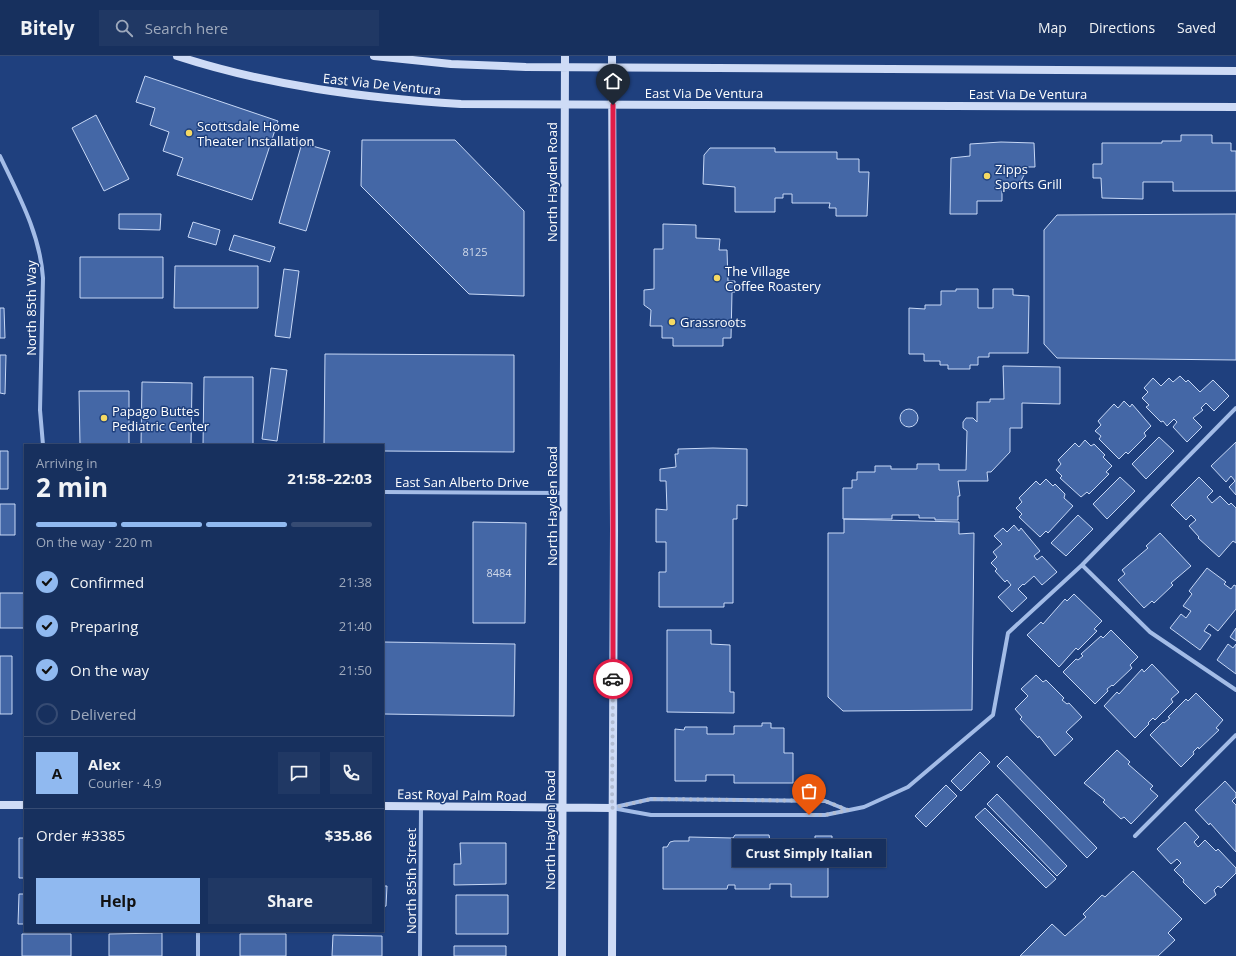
<!DOCTYPE html>
<html lang="en">
<head>
<meta charset="utf-8">
<style>
	body { margin:0; font-family:"Open Sans",sans-serif; background:#203864; color:#f1f3f6; height:100vh; display:flex; flex-direction:column; font-size:15px; white-space:nowrap }
	* { box-sizing:border-box; margin:0 }
	p { font-size:13px; color:#9ea9bc }
	.icon { flex:none; width:22px; height:22px; fill:none; stroke:currentColor; stroke-width:2; stroke-linecap:round; stroke-linejoin:round }
	.map { position:relative; flex:1; overflow:hidden }
	.sheet { position:absolute; left:24px; top:388px; width:360px; height:488px; display:flex; flex-direction:column; background:#17305e; border-radius:0px; box-shadow:0 1px 3px #0004,0 0 0 1px #364b73 }
	.sheet>* { flex:none }
	.pin { position:absolute; display:grid; place-items:center; width:34px; height:34px; color:#fff; margin:-41px -17px; border-radius:50% 50% 50% 0; rotate:-45deg; box-shadow:0 0 4px #0007 }
	.pin .icon { rotate:45deg }
	.courier { position:absolute; display:grid; place-items:center; width:40px; height:40px; margin:-20px; border:3px solid #e11d48; border-radius:50%; background:#fff; color:#222; box-shadow:0 1px 5px #0007 }
	.bubble { position:absolute; height:28px; border-radius:0px; background:#17305e; box-shadow:0 1px 3px #0004,0 0 0 1px #364b73; font-size:13px; font-weight:700; line-height:28px; text-align:center }
	.headline em { font-style:normal; font-weight:700 }
	.headline div { display:flex; flex-direction:column-reverse }
	.headline { display:flex; align-items:center; justify-content:space-between; height:68px; padding:0 12px }
	h1 { font-size:26px; font-weight:700; line-height:30px }
	.bar { display:grid; grid-template-columns:repeat(4,1fr); gap:6px 4px; align-content:center; height:48px; padding:0 12px }
	.bar i { height:5px; border-radius:3px; background:#364b73 }
	.bar .current { background:#90b9f0 }
	.bar p { grid-column:span 4 }
	.line { display:flex; align-items:center; gap:10px; padding:0 12px; border-top:1px solid #364b73 }
	.line div { flex:1 }
	.round { display:grid; place-items:center; flex:none; width:42px; height:42px; border-radius:0px; background:#203864 }
	ol { padding:0 12px; list-style:none }
	li { display:flex; align-items:center; gap:12px; height:44px }
	li p { margin-inline-start:auto }
	li .icon { padding:4px; border-radius:50%; background:#90b9f0; color:#111; stroke-width:4 }
	li:last-child { color:#9ea9bc }
	li i { width:22px; height:22px; border:2px solid #364b73; border-radius:50% }
	.primary-button { display:flex; gap:8px; margin-top:auto; padding:8px 12px }
	.primary-button a { flex:1; height:46px; border-radius:0px; background:#90b9f0; color:#111; font-size:16px; font-weight:700; line-height:46px; text-align:center }
	.primary-button a+a { background:#203864; color:#f1f3f6 }
	header { display:flex; align-items:center; gap:24px; box-sizing:border-box; height:56px; padding:0 20px; background:#17305e; border-bottom:1px solid #364b73 }
	header strong { font-size:19px }
	nav { display:flex; gap:22px; margin-inline-start:auto; font-size:14px }
	.search { width:280px; height:36px; background:#203864; display:flex; align-items:center; gap:10px; box-sizing:border-box; padding:0 14px; border-radius:0px; color:#9ea9bc; font-size:15px }
	.map>svg:first-child { display:block }
</style>
</head>
<body>
<header>
<strong>Bitely</strong>
<div class="search"><svg class="icon" aria-label="search" viewBox="0 0 24 24"><circle cx="10" cy="10" r="6"/><path d="M15 15l6 6"/></svg>Search here</div>
<nav><a>Map</a><a>Directions</a><a>Saved</a></nav>
</header>
<div class="map">
<svg width="1236" height="900" viewBox="0 0 1236 900">
	<rect width="100%" height="100%" fill="#1f407e"/>
	<path fill="#4467a6" stroke="#c7d8f6" d="M 145,20 L 278,65 L 252,144 L 177,119 L 183,102 L 163,95 L 169,76 L 150,69 L 155,52 L 136,46 Z
		M 96,59 L 129,123 L 104,135 L 72,72 Z
		M 1181,79 L 1212,79 L 1212,87 L 1231,87 L 1231,95 L 1236,95 L 1236,135 L 1173,135 L 1173,126 L 1143,126 L 1143,143 L 1102,142 L 1101,122 L 1093,122 L 1093,108 L 1102,108 L 1102,87 L 1162,87 L 1162,85 L 1181,85 Z
		M 362,84 L 455,84 L 524,155 L 524,240 L 469,238 L 361,130 Z
		M 1001,86 L 1034,87 L 1035,111 L 1026,111 L 1025,117 L 1020,127 L 1016,131 L 1002,135 L 1002,145 L 977,145 L 977,158 L 950,158 L 951,102 L 970,100 L 970,88 Z
		M 302,87 L 330,95 L 306,175 L 279,167 Z
		M 710,92 L 775,92 L 775,96 L 837,96 L 837,103 L 859,103 L 859,116 L 869,116 L 867,160 L 836,160 L 836,152 L 829,152 L 830,147 L 792,147 L 792,138 L 783,138 L 783,142 L 775,142 L 775,156 L 735,156 L 735,131 L 703,128 L 704,99 Z
		M 119,158 L 161,158 L 160,174 L 119,173 Z
		M 1236,158 L 1236,304 L 1057,302 L 1044,288 L 1044,174 L 1057,159 Z
		M 193,166 L 220,174 L 216,189 L 188,181 Z
		M 663,168 L 696,169 L 696,182 L 720,183 L 719,194 L 727,194 L 728,225 L 735,225 L 735,236 L 732,236 L 731,282 L 723,282 L 723,290 L 673,290 L 673,282 L 662,282 L 662,270 L 650,270 L 651,254 L 644,249 L 644,234 L 654,233 L 654,193 L 663,193 Z
		M 234,179 L 275,191 L 270,206 L 229,194 Z
		M 80,201 L 163,201 L 163,242 L 80,242 Z
		M 175,210 L 258,210 L 258,252 L 174,252 Z
		M 284,213 L 299,215 L 290,282 L 275,280 Z
		M 956,233 L 978,233 L 978,252 L 993,252 L 993,233 L 1013,233 L 1013,239 L 1029,240 L 1028,297 L 989,297 L 989,301 L 978,301 L 978,309 L 970,309 L 970,313 L 948,313 L 948,309 L 940,309 L 940,305 L 924,305 L 924,298 L 909,298 L 909,252 L 925,253 L 925,249 L 941,249 L 941,235 L 956,235 Z
		M 0,252 L 4,252 L 5,282 L 0,282 Z
		M 325,298 L 514,299 L 514,396 L 383,395 L 383,389 L 324,389 Z
		M 0,299 L 6,299 L 5,338 L 0,337 Z
		M 1003,310 L 1060,311 L 1060,348 L 1022,347 L 1022,372 L 1010,372 L 1010,396 L 991,416 L 987,416 L 988,425 L 958,425 L 960,440 L 958,440 L 958,464 L 935,464 L 935,462 L 919,462 L 919,459 L 892,459 L 892,463 L 843,463 L 843,432 L 852,432 L 852,424 L 857,424 L 857,416 L 875,416 L 875,410 L 891,410 L 891,413 L 917,413 L 917,408 L 939,408 L 939,414 L 966,414 L 967,375 L 963,372 L 963,366 L 966,362 L 973,362 L 977,366 L 977,346 L 990,346 L 990,343 L 1004,343 Z
		M 271,312 L 287,314 L 277,385 L 262,383 Z
		M 1180,320 L 1186,326 L 1188,324 L 1200,336 L 1213,324 L 1229,340 L 1214,355 L 1206,347 L 1201,352 L 1203,354 L 1193,362 L 1202,371 L 1187,386 L 1173,371 L 1177,366 L 1174,363 L 1167,370 L 1163,365 L 1161,366 L 1146,351 L 1149,349 L 1142,342 L 1148,336 L 1144,332 L 1153,322 L 1161,330 L 1169,322 L 1173,326 Z
		M 204,321 L 253,321 L 253,389 L 203,389 Z
		M 142,326 L 192,327 L 191,389 L 141,389 Z
		M 79,335 L 129,335 L 129,389 L 80,389 Z
		M 1124,345 L 1130,351 L 1132,348 L 1151,370 L 1144,377 L 1146,380 L 1128,398 L 1126,396 L 1119,403 L 1099,383 L 1101,380 L 1095,375 L 1101,369 L 1098,365 L 1114,348 L 1118,352 Z
		M900 362a9 9 0 1 1 18 0a9 9 0 1 1-18 0Z
		M 1159,381 L 1174,395 L 1146,423 L 1132,408 Z
		M 1085,384 L 1091,390 L 1094,388 L 1105,399 L 1103,401 L 1112,410 L 1106,416 L 1109,418 L 1089,438 L 1087,436 L 1081,441 L 1060,422 L 1062,420 L 1056,414 L 1061,408 L 1058,404 L 1075,387 L 1079,391 Z
		M 1236,386 L 1236,439 L 1229,431 L 1235,425 L 1231,420 L 1226,426 L 1211,410 Z
		M 713,392 L 747,393 L 747,450 L 737,449 L 737,463 L 733,463 L 733,547 L 724,547 L 724,551 L 659,551 L 659,516 L 666,516 L 666,486 L 656,486 L 656,453 L 667,454 L 666,425 L 660,425 L 660,413 L 676,411 L 675,398 L 678,398 L 678,393 Z
		M 0,395 L 8,395 L 8,433 L 0,433 Z
		M 1120,421 L 1135,435 L 1107,463 L 1093,448 Z
		M 1199,421 L 1213,435 L 1207,441 L 1212,447 L 1220,440 L 1229,449 L 1231,447 L 1236,452 L 1236,487 L 1233,485 L 1219,501 L 1198,482 L 1199,481 L 1189,470 L 1196,464 L 1191,459 L 1186,464 L 1171,449 Z
		M 1046,423 L 1053,430 L 1055,428 L 1065,438 L 1064,442 L 1073,450 L 1048,477 L 1046,475 L 1040,481 L 1019,461 L 1022,458 L 1016,452 L 1022,446 L 1019,442 L 1036,425 L 1040,429 Z
		M 0,448 L 15,448 L 15,479 L 0,479 Z
		M 1078,459 L 1093,473 L 1066,500 L 1051,487 Z
		M 844,463 L 959,466 L 959,478 L 974,477 L 972,654 L 843,655 L 828,641 L 828,477 L 844,477 Z
		M 473,466 L 526,467 L 525,567 L 473,567 Z
		M 1014,469 L 1019,475 L 1021,472 L 1040,495 L 1034,500 L 1037,504 L 1042,500 L 1057,516 L 1042,529 L 1034,520 L 1024,529 L 1023,528 L 1018,533 L 1027,542 L 1012,556 L 998,541 L 1011,529 L 1007,524 L 1005,526 L 995,515 L 997,513 L 991,507 L 997,501 L 993,496 L 1002,488 L 994,480 L 1003,472 L 1007,476 Z
		M 1160,477 L 1191,510 L 1171,527 L 1173,529 L 1154,547 L 1152,545 L 1144,552 L 1118,524 L 1125,518 L 1122,514 L 1148,492 L 1146,490 Z
		M 1207,512 L 1226,526 L 1224,528 L 1231,533 L 1234,529 L 1236,530 L 1236,553 L 1218,575 L 1209,568 L 1204,575 L 1211,579 L 1200,594 L 1170,572 L 1181,558 L 1186,562 L 1191,555 L 1183,550 L 1192,538 L 1189,535 Z
		M 0,537 L 25,537 L 25,572 L 0,572 Z
		M 1074,538 L 1102,565 L 1094,573 L 1097,575 L 1078,594 L 1076,592 L 1059,611 L 1027,579 L 1041,566 L 1043,568 L 1065,543 L 1067,545 Z
		M 1236,572 L 1236,585 L 1230,581 Z
		M 667,574 L 711,574 L 711,588 L 730,589 L 730,636 L 734,636 L 734,657 L 667,656 Z
		M 1111,574 L 1138,601 L 1130,609 L 1132,612 L 1113,630 L 1112,629 L 1107,633 L 1108,635 L 1095,648 L 1063,616 L 1076,603 L 1078,604 L 1083,600 L 1081,598 L 1101,580 L 1103,582 Z
		M 383,586 L 515,588 L 514,660 L 383,658 Z
		M 1228,588 L 1233,592 L 1236,588 L 1236,618 L 1217,604 Z
		M 0,600 L 12,600 L 12,658 L 0,658 Z
		M 1152,608 L 1179,636 L 1171,643 L 1173,646 L 1155,664 L 1153,662 L 1148,667 L 1149,668 L 1135,682 L 1104,650 L 1117,636 L 1119,638 L 1142,613 L 1144,616 Z
		M 1036,619 L 1043,626 L 1046,624 L 1064,642 L 1062,644 L 1067,648 L 1069,647 L 1082,661 L 1066,676 L 1073,683 L 1055,700 L 1039,680 L 1038,682 L 1020,663 L 1022,661 L 1015,653 L 1028,640 L 1021,633 Z
		M 1196,637 L 1223,664 L 1216,672 L 1219,674 L 1199,693 L 1198,691 L 1193,696 L 1194,698 L 1181,711 L 1150,679 L 1163,666 L 1164,667 L 1170,662 L 1168,661 L 1186,643 L 1188,645 Z
		M 762,667 L 771,667 L 771,672 L 784,672 L 784,697 L 793,697 L 793,727 L 734,727 L 734,719 L 706,719 L 706,725 L 675,725 L 675,673 L 684,674 L 685,671 L 707,671 L 707,678 L 734,678 L 734,670 L 762,670 Z
		M 1117,694 L 1130,706 L 1128,708 L 1153,730 L 1150,733 L 1158,740 L 1131,768 L 1124,761 L 1121,763 L 1103,746 L 1105,744 L 1084,727 Z
		M 980,696 L 990,706 L 961,735 L 951,725 Z
		M 1007,700 L 1097,792 L 1087,802 L 997,710 Z
		M 1225,725 L 1236,737 L 1236,741 L 1232,745 L 1236,749 L 1236,796 L 1210,767 L 1209,769 L 1195,754 Z
		M 946,729 L 957,740 L 926,771 L 915,760 Z
		M 997,738 L 1067,810 L 1057,820 L 987,748 Z
		M 985,752 L 1056,823 L 1046,832 L 975,761 Z
		M 1185,766 L 1199,781 L 1194,786 L 1198,791 L 1205,784 L 1216,795 L 1218,793 L 1236,812 L 1236,817 L 1221,832 L 1218,830 L 1214,834 L 1216,839 L 1205,848 L 1183,826 L 1184,824 L 1174,814 L 1181,807 L 1177,803 L 1171,808 L 1157,793 Z
		M 735,779 L 769,779 L 770,785 L 815,785 L 815,780 L 832,780 L 832,806 L 828,806 L 828,841 L 791,841 L 791,828 L 770,828 L 770,833 L 735,833 L 735,829 L 728,829 L 727,833 L 663,833 L 663,791 L 667,791 L 670,786 L 674,785 L 689,785 L 689,781 L 733,782 Z
		M 19,782 L 25,782 L 25,822 L 19,822 Z
		M 460,787 L 506,787 L 506,828 L 454,829 L 454,808 L 461,808 Z
		M 1133,815 L 1182,863 L 1168,877 L 1175,884 L 1158,900 L 1020,900 L 1052,868 L 1065,880 L 1086,861 L 1083,858 L 1102,839 L 1105,841 Z
		M 383,830 L 387,830 L 386,850 L 383,851 Z
		M 19,838 L 25,838 L 25,868 L 18,868 Z
		M 456,839 L 508,839 L 508,878 L 456,878 Z
		M 162,877 L 162,900 L 109,900 L 109,878 Z
		M 22,878 L 71,878 L 71,900 L 22,900 Z
		M 240,878 L 286,878 L 286,900 L 240,900 Z
		M 333,879 L 382,880 L 382,900 L 332,900 Z
		M 454,890 L 506,890 L 506,900 L 454,900 Z"/>
	<g fill="none" stroke-linecap="round" stroke-linejoin="round">
		<path stroke="#a3bce7" stroke-width="4" d="M 0,100 C 19,140 40,178 43,222 L 40,354 L 43,389
			M 383,436 L 565,437
			M 1082,509 L 1150,576 L 1236,634
			M 615,751 L 651,743 L 825,745 L 847,754
			M 612,752 L 651,759 L 825,759 L 864,751 L 908,731 L 993,659 L 1008,577 L 1082,509 L 1236,352
			M 1135,780 L 1236,679
			M 198,900 L 198,875
			M 420,900 L 421,751"/>
		<path stroke="#cedbf6" stroke-width="8" d="M 177,0 C 269,30 365,42 461,48 L 1236,51
			M 374,0 L 451,8 L 526,11 L 1236,15
			M 0,749 L 25,749
			M 383,750 L 612,752
			M 562,900 L 565,0
			M 612,900 L 614,474 L 612,0"/>
	</g>
	<g fill="none" stroke-linecap="round" stroke-linejoin="round">
		<path stroke="#b1bcd2" stroke-width="4" stroke-dasharray="0 7.2" d="M 613,623 L 612,752 L 651,743 L 825,745 L 848,754 L 825,759 L 809,759"/>
		<path stroke="#e11d48" stroke-width="5" d="M 613,49 L 613,623"/>
	</g>
	<g fill="#f5d963" stroke="#1f407e" stroke-width="1.5">
		<circle cx="189" cy="77" r="4"/>
		<circle cx="987" cy="120" r="4"/>
		<circle cx="717" cy="222" r="4"/>
		<circle cx="672" cy="266" r="4"/>
		<circle cx="104" cy="362" r="4"/>
	</g>
	<g text-anchor="middle" stroke-width="3" stroke-linejoin="round" paint-order="stroke">
		<g font-size="11" fill="#d0d9e9">
			<text x="475" y="200">8125</text>
			<text x="499" y="521">8484</text>
		</g>
		<g font-size="13" fill="#fff" stroke="#1f407e">
			<text transform="translate(382 28) rotate(6)" y="5">East Via De Ventura</text>
			<text x="704" y="42">East Via De Ventura</text>
			<text x="1028" y="43">East Via De Ventura</text>
			<text transform="translate(552 126) rotate(-90)" y="5">North Hayden Road</text>
			<text transform="translate(31 252) rotate(-90)" y="5">North 85th Way</text>
			<text x="462" y="431">East San Alberto Drive</text>
			<text transform="translate(552 450) rotate(-90)" y="5">North Hayden Road</text>
			<text transform="translate(462 739) rotate(1)" y="5">East Royal Palm Road</text>
			<text transform="translate(550 774) rotate(-90)" y="5">North Hayden Road</text>
			<text transform="translate(411 825) rotate(-90)" y="5">North 85th Street</text>
		</g>
		<g font-size="13" fill="#fff" stroke="#1f407e" text-anchor="start">
			<text x="197" y="75">Scottsdale Home<tspan x="197" dy="15">Theater Installation</tspan></text>
			<text x="995" y="118">Zipps<tspan x="995" dy="15">Sports Grill</tspan></text>
			<text x="725" y="220">The Village<tspan x="725" dy="15">Coffee Roastery</tspan></text>
			<text x="680" y="271">Grassroots</text>
			<text x="112" y="360">Papago Buttes<tspan x="112" dy="15">Pediatric Center</tspan></text>
		</g>
	</g>
</svg>
<div class="pin" style="left:809px;top:759px;background:#ea580c"><svg class="icon" aria-label="bag" viewBox="0 0 24 24"><path d="M5 8h14l-1 12H6zM9 8a3 3 0 0 1 6 0"/></svg></div>
<div class="pin" style="left:613px;top:49px;background:#1f2937"><svg class="icon" aria-label="home" viewBox="0 0 24 24"><path d="M3 11l9-7 9 7M6 9v11h12V9"/></svg></div>
<div class="courier" style="left:613px;top:623px"><svg class="icon" aria-label="car" viewBox="0 0 24 24"><path d="M5 17H2v-5l4-1 3-4h7l3 4 3 1v5h-3M9 17h6M6 11h13"/><circle cx="7" cy="17" r="2"/><circle cx="17" cy="17" r="2"/></svg></div>
<div class="bubble" style="left:732px;top:783px;width:154px">Crust Simply Italian</div>
<section class="sheet">
<div class="headline"><div><h1>2 min</h1><p>Arriving in</p></div><em>21:58–22:03</em></div>
<div class="bar"><i class="current"></i><i class="current"></i><i class="current"></i><i></i><p>On the way · 220 m</p></div>
<ol>
<li><svg class="icon" aria-label="check" viewBox="0 0 24 24"><path d="M5 12l5 5 9-10"/></svg>Confirmed<p>21:38</p></li>
<li><svg class="icon" aria-label="check" viewBox="0 0 24 24"><path d="M5 12l5 5 9-10"/></svg>Preparing<p>21:40</p></li>
<li><svg class="icon" aria-label="check" viewBox="0 0 24 24"><path d="M5 12l5 5 9-10"/></svg>On the way<p>21:50</p></li>
<li><i></i>Delivered</li>
</ol>
<div class="line" style="height:72px"><b class="round" style="background:#90b9f0;color:#111">A</b><div><b>Alex</b><p>Courier · 4.9</p></div><a class="round"><svg class="icon" aria-label="chat" viewBox="0 0 24 24"><path d="M4 5h16v11H9l-5 4z"/></svg></a><a class="round"><svg class="icon" aria-label="phone" viewBox="0 0 24 24"><path d="M5 4h4l2 5-3 2q2 4 5 5l2-3 5 2v4C11 20 4 13 5 4z"/></svg></a></div>
<div class="line" style="height:52px"><div>Order #3385</div><b>$35.86</b></div>
<div class="primary-button"><a>Help</a><a>Share</a></div>
</section>
</div>
</body>
</html>
